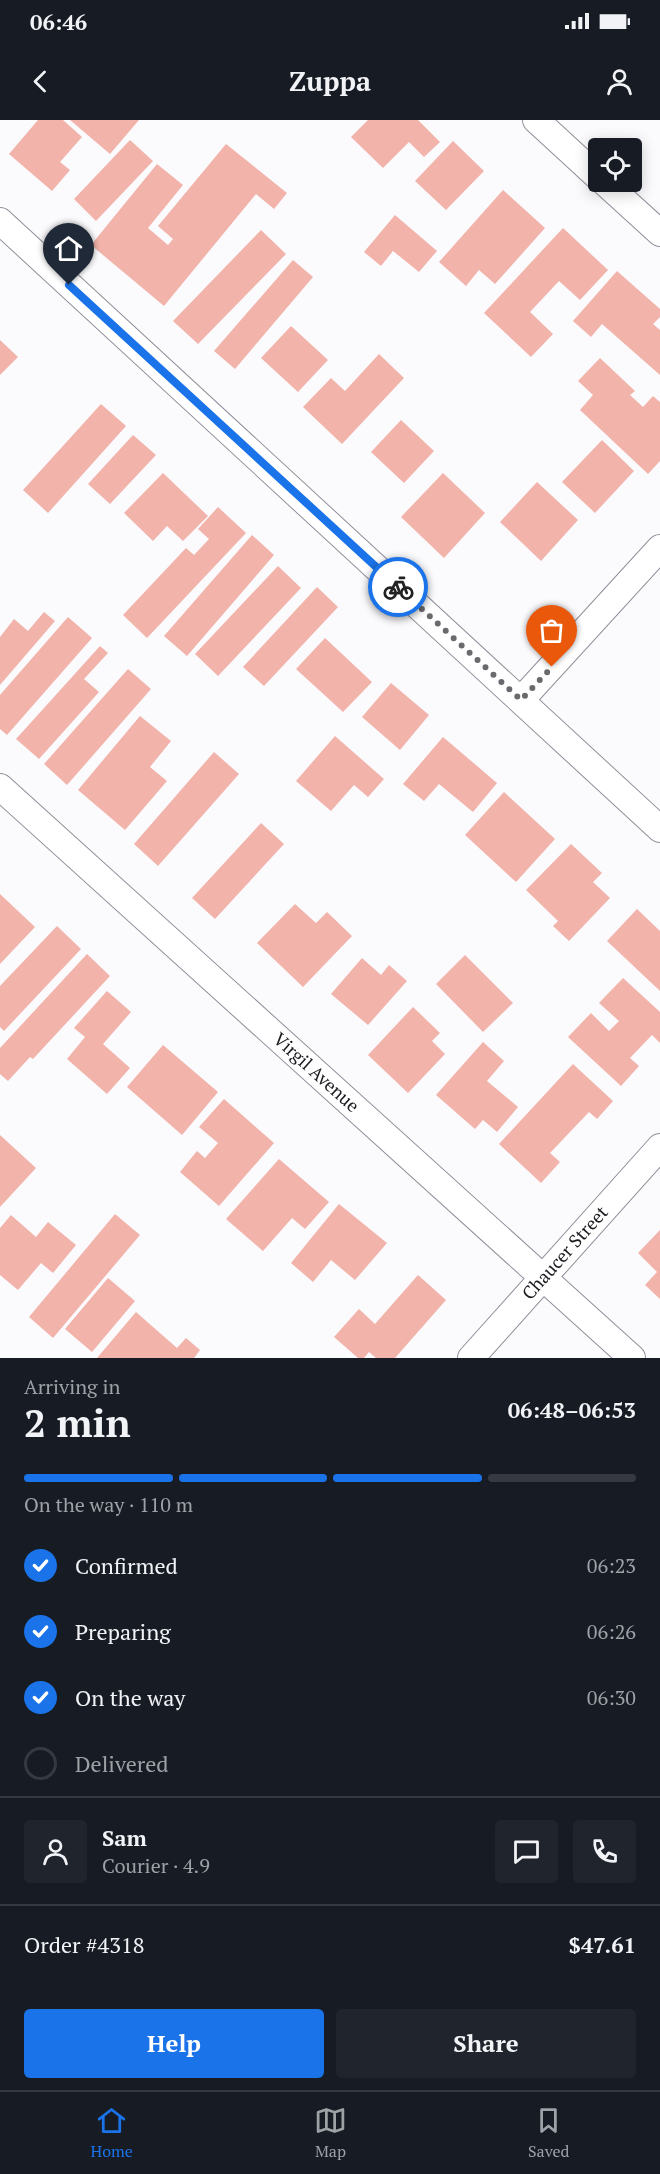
<!DOCTYPE html>
<html lang="en">
<head>
<meta charset="utf-8">
<style>
	body { margin:0; font-family:"PT Serif",serif; background:#20242c; color:#f1f3f6; height:100vh; display:flex; flex-direction:column; font-size:22px; white-space:nowrap }
	* { box-sizing:border-box; margin:0 }
	p { font-size:20px; color:#9ea1a6 }
	.icon { flex:none; width:33px; height:33px; fill:none; stroke:currentColor; stroke-width:2; stroke-linecap:round; stroke-linejoin:round }
	.map { position:relative; height:1238px; overflow:hidden }
	.panel { display:flex; flex-direction:column; background:#171b24; flex:1 }
	.panel>* { flex:none }
	.controls { position:absolute; left:588px; top:18px; display:grid; gap:12px }
	.controls a { display:grid; place-items:center; width:54px; height:54px; border-radius:6px; background:#171b24; box-shadow:0 3px 15px #0003; font-size:30px }
	.pin { position:absolute; display:grid; place-items:center; width:51px; height:51px; color:#fff; margin:-62px -26px; border-radius:50% 50% 50% 0; rotate:-45deg; box-shadow:0 0 6px #0007 }
	.pin .icon { rotate:45deg }
	.courier { position:absolute; display:grid; place-items:center; width:60px; height:60px; margin:-30px; border:4px solid #1a73e8; border-radius:50%; background:#fff; color:#222; box-shadow:0 2px 8px #0007 }
	.head em { font-style:normal; font-weight:600 }
	.head div { display:flex; flex-direction:column-reverse }
	.head { display:flex; align-items:center; justify-content:space-between; height:102px; padding:0 24px }
	h1 { font-size:39px; font-weight:600; line-height:45px }
	.bar { display:grid; grid-template-columns:repeat(4,1fr); gap:9px 6px; align-content:center; height:72px; padding:0 24px }
	.bar i { height:8px; border-radius:4px; background:#363941 }
	.bar .current { background:#1a73e8 }
	.bar p { grid-column:span 4 }
	.line { display:flex; align-items:center; gap:15px; padding:0 24px; border-top:2px solid #363941 }
	.line div { flex:1 }
	.round { display:grid; place-items:center; flex:none; width:63px; height:63px; border-radius:6px; background:#20242c }
	ol { padding:0 24px; list-style:none }
	li { display:flex; align-items:center; gap:18px; height:66px }
	li p { margin-inline-start:auto }
	li .icon { padding:6px; border-radius:50%; background:#1a73e8; color:#fff; stroke-width:4 }
	li:last-child { color:#9ea1a6 }
	li i { width:33px; height:33px; border:3px solid #363941; border-radius:50% }
	.button { display:flex; gap:12px; margin-top:auto; padding:12px 24px }
	.button a { flex:1; height:69px; border-radius:6px; background:#1a73e8; color:#fff; font-size:24px; font-weight:600; line-height:69px; text-align:center }
	.button a+a { background:#20242c; color:#f1f3f6 }
	.status { display:flex; justify-content:space-between; align-items:center; height:42px; padding:0 30px; background:#171b24; direction:ltr }
	.status svg { height:16px; fill:currentColor }
	header { display:flex; justify-content:space-between; align-items:center; height:78px; padding:0 24px; background:#171b24; font-size:27px; font-weight:600 }
	.tabs { display:flex; justify-content:space-around; align-items:center; height:84px; border-top:2px solid #363941; background:#171b24; font-size:16px; color:#9ea1a6 }
	.tabs a { display:grid; justify-items:center; gap:3px }
	.tabs .current { color:#1a73e8 }
	.map>svg:first-child { display:block }
</style>
</head>
<body>
<div class="status"><b>06:46</b><svg viewBox="0 0 49 12"><path d="M0 12V9h3v3zM5 12V6h3v6zM10 12V3h3v9zM15 12V0h3v12zM26 1h20v11H26zM47 4h2v5h-2z"/></svg></div>
<header><svg class="icon" aria-label="back" viewBox="0 0 24 24"><path d="M15 5l-7 7 7 7"/></svg>Zuppa<svg class="icon" aria-label="person" viewBox="0 0 24 24"><circle cx="12" cy="8" r="4"/><path d="M4 21q1-7 8-7t8 7"/></svg></header>
<div class="map">
<svg width="660" height="1238" viewBox="0 0 660 1238">
	<rect width="100%" height="100%" fill="#fbfafd"/>
	<path fill="#f2b3ab" d="M 38,0 L 63,0 L 82,17 L 60,42 L 70,50 L 52,71 L 9,34 Z
		M 70,0 L 139,0 L 110,34 Z
		M 368,0 L 418,0 L 440,22 L 424,37 L 409,22 L 383,48 L 351,17 Z
		M 130,20 L 153,41 L 96,101 L 74,79 Z
		M 453,21 L 484,51 L 446,90 L 415,61 Z
		M 226,24 L 287,73 L 274,89 L 256,74 L 164,186 L 91,125 L 157,44 L 183,65 L 148,108 L 168,125 L 173,119 L 158,106 Z
		M 503,70 L 545,108 L 495,164 L 479,150 L 466,166 L 439,142 Z
		M 395,95 L 437,131 L 419,152 L 393,131 L 381,146 L 364,132 Z
		M 563,108 L 608,150 L 580,180 L 559,161 L 530,192 L 553,214 L 531,237 L 484,193 Z
		M 261,110 L 286,134 L 198,224 L 173,201 Z
		M 293,140 L 313,157 L 235,249 L 214,231 Z
		M 617,151 L 660,189 L 660,197 L 653,204 L 660,210 L 660,255 L 602,204 L 591,217 L 573,201 Z
		M 291,206 L 328,240 L 298,272 L 261,238 Z
		M 0,220 L 18,237 L 0,255 Z
		M 379,234 L 404,258 L 342,324 L 303,287 L 331,258 L 345,271 Z
		M 600,238 L 635,271 L 630,275 L 643,287 L 653,276 L 660,282 L 660,341 L 648,354 L 580,290 L 593,275 L 578,261 Z
		M 101,284 L 126,306 L 48,393 L 23,370 Z
		M 401,300 L 434,331 L 404,363 L 371,332 Z
		M 133,315 L 156,335 L 110,384 L 88,364 Z
		M 602,320 L 634,351 L 595,393 L 562,362 Z
		M 163,353 L 208,396 L 183,421 L 167,406 L 153,421 L 124,393 Z
		M 443,353 L 485,393 L 444,438 L 401,397 Z
		M 537,362 L 578,400 L 541,441 L 500,402 Z
		M 218,387 L 246,413 L 147,518 L 123,495 L 186,428 L 194,435 L 209,419 L 198,409 Z
		M 252,415 L 274,435 L 187,536 L 164,516 Z
		M 278,446 L 301,468 L 218,556 L 195,534 Z
		M 317,467 L 338,487 L 264,566 L 243,547 Z
		M 44,492 L 55,501 L 0,565 L 0,517 L 14,499 L 28,511 Z
		M 68,497 L 92,518 L 7,615 L 0,609 L 0,575 Z
		M 325,518 L 372,562 L 343,592 L 296,549 Z
		M 100,526 L 108,533 L 84,559 L 99,572 L 39,639 L 16,619 Z
		M 128,549 L 151,569 L 67,665 L 44,644 Z
		M 391,563 L 429,595 L 400,630 L 362,597 Z
		M 140,596 L 171,621 L 150,647 L 167,661 L 125,710 L 78,670 Z
		M 335,616 L 384,659 L 368,677 L 354,665 L 331,691 L 296,661 Z
		M 443,617 L 497,663 L 473,692 L 439,664 L 424,681 L 403,664 Z
		M 214,632 L 239,654 L 158,746 L 134,724 Z
		M 504,672 L 555,719 L 516,762 L 465,715 Z
		M 261,703 L 284,724 L 215,799 L 192,778 Z
		M 571,724 L 602,753 L 593,762 L 610,778 L 569,821 L 553,806 L 558,801 L 526,770 Z
		M 0,774 L 35,807 L 0,844 Z
		M 295,784 L 316,803 L 327,792 L 352,816 L 303,867 L 257,823 Z
		M 637,789 L 660,811 L 660,871 L 607,821 Z
		M 57,806 L 81,829 L 4,911 L 0,907 L 0,866 Z
		M 87,834 L 110,856 L 33,939 L 30,937 L 8,961 L 0,954 L 0,928 Z
		M 465,835 L 513,883 L 483,912 L 436,864 Z
		M 362,838 L 381,855 L 389,845 L 407,861 L 368,905 L 331,874 Z
		M 623,858 L 660,892 L 660,923 L 652,915 L 630,938 L 639,946 L 621,966 L 568,917 L 591,893 L 609,911 L 619,901 L 599,883 Z
		M 107,871 L 131,892 L 103,924 L 130,948 L 107,974 L 67,939 L 85,917 L 74,908 Z
		M 413,887 L 440,913 L 432,921 L 445,934 L 408,973 L 368,935 Z
		M 483,922 L 504,941 L 487,961 L 518,987 L 497,1012 L 483,1000 L 475,1009 L 436,975 Z
		M 163,925 L 218,972 L 182,1015 L 127,967 Z
		M 573,944 L 613,981 L 597,999 L 589,992 L 550,1033 L 560,1042 L 541,1063 L 499,1024 Z
		M 224,979 L 274,1023 L 219,1086 L 180,1052 L 197,1031 L 205,1038 L 218,1023 L 199,1007 Z
		M 0,1015 L 36,1048 L 0,1087 Z
		M 279,1039 L 329,1082 L 305,1109 L 292,1098 L 263,1131 L 226,1099 Z
		M 339,1084 L 387,1123 L 355,1160 L 331,1140 L 313,1162 L 291,1143 Z
		M 115,1094 L 140,1115 L 53,1218 L 29,1197 Z
		M 11,1095 L 36,1117 L 48,1102 L 76,1125 L 53,1153 L 41,1143 L 18,1170 L 0,1155 L 0,1108 Z
		M 660,1110 L 660,1179 L 645,1165 L 657,1152 L 638,1133 Z
		M 418,1155 L 446,1180 L 395,1238 L 376,1238 L 369,1232 L 364,1238 L 358,1238 L 334,1217 L 359,1189 L 375,1204 Z
		M 108,1158 L 135,1181 L 92,1232 L 65,1209 Z
		M 136,1192 L 177,1228 L 186,1218 L 200,1230 L 194,1238 L 97,1238 Z"/>
	<g fill="none" stroke-linecap="round" stroke-linejoin="round">
		<defs>
			<g id="minor">
				<path d="M 536,0 L 598,57"/>
				<path d="M 604,62 L 660,113"/>
				<path d="M 0,101 L 660,709"/>
				<path d="M 521,580 L 660,428"/>
				<path id="s1" d="M 0,667 L 632,1238"/>
				<path id="s2" d="M 471,1238 L 660,1027"/>
			</g>
		</defs>
		<use href="#minor" stroke="#928e9b" stroke-width="28"/>
		<use href="#minor" stroke="#fff" stroke-width="26"/>
	</g>
	<g fill="none" stroke-linecap="round" stroke-linejoin="round">
		<path stroke="#6a696d" stroke-width="6" stroke-dasharray="0 10.8" d="M 398,467 L 521,580 L 552,547"/>
		<path stroke="#1a73e8" stroke-width="8" d="M 69,165 L 398,467"/>
	</g>
	<g text-anchor="middle" stroke-width="6" stroke-linejoin="round" paint-order="stroke">
		<g font-size="18" fill="#1c1b20" stroke="#fff">
			<text dy="6" stroke="none"><textPath href="#s1" startOffset="426">Virgil Avenue</textPath></text>
			<text dy="6" stroke="none"><textPath href="#s2" startOffset="141">Chaucer Street</textPath></text>
		</g>
	</g>
</svg>
<div class="controls">
<a><svg class="icon" aria-label="locate" viewBox="0 0 24 24"><circle cx="12" cy="12" r="6"/><path d="M12 2v4M12 18v4M2 12h4M18 12h4"/></svg></a>
</div>
<div class="pin" style="left:552px;top:547px;background:#ea580c"><svg class="icon" aria-label="bag" viewBox="0 0 24 24"><path d="M5 8h14l-1 12H6zM9 8a3 3 0 0 1 6 0"/></svg></div>
<div class="pin" style="left:69px;top:165px;background:#1f2937"><svg class="icon" aria-label="home" viewBox="0 0 24 24"><path d="M3 11l9-7 9 7M6 9v11h12V9"/></svg></div>
<div class="courier" style="left:398px;top:467px"><svg class="icon" aria-label="bike" viewBox="0 0 24 24"><circle cx="6" cy="16" r="4"/><circle cx="18" cy="16" r="4"/><path d="M6 16l4-8h5l3 8M10 8l3 8H6M13 5h3"/></svg></div>
</div>
<section class="panel">
<div class="head"><div><h1>2 min</h1><p>Arriving in</p></div><em>06:48–06:53</em></div>
<div class="bar"><i class="current"></i><i class="current"></i><i class="current"></i><i></i><p>On the way · 110 m</p></div>
<ol>
<li><svg class="icon" aria-label="check" viewBox="0 0 24 24"><path d="M5 12l5 5 9-10"/></svg>Confirmed<p>06:23</p></li>
<li><svg class="icon" aria-label="check" viewBox="0 0 24 24"><path d="M5 12l5 5 9-10"/></svg>Preparing<p>06:26</p></li>
<li><svg class="icon" aria-label="check" viewBox="0 0 24 24"><path d="M5 12l5 5 9-10"/></svg>On the way<p>06:30</p></li>
<li><i></i>Delivered</li>
</ol>
<div class="line" style="height:108px"><a class="round"><svg class="icon" aria-label="person" viewBox="0 0 24 24"><circle cx="12" cy="8" r="4"/><path d="M4 21q1-7 8-7t8 7"/></svg></a><div><b>Sam</b><p>Courier · 4.9</p></div><a class="round"><svg class="icon" aria-label="chat" viewBox="0 0 24 24"><path d="M4 5h16v11H9l-5 4z"/></svg></a><a class="round"><svg class="icon" aria-label="phone" viewBox="0 0 24 24"><path d="M5 4h4l2 5-3 2q2 4 5 5l2-3 5 2v4C11 20 4 13 5 4z"/></svg></a></div>
<div class="line" style="height:78px"><div>Order #4318</div><b>$47.61</b></div>
<div class="button"><a>Help</a><a>Share</a></div>
</section>
<nav class="tabs">
<a class="current"><svg class="icon" aria-label="home" viewBox="0 0 24 24"><path d="M3 11l9-7 9 7M6 9v11h12V9"/></svg>Home</a>
<a><svg class="icon" aria-label="map" viewBox="0 0 24 24"><path d="M3 6l6-2 6 2 6-2v14l-6 2-6-2-6 2zM9 4v14M15 6v14"/></svg>Map</a>
<a><svg class="icon" aria-label="saved" viewBox="0 0 24 24"><path d="M7 4h10v16l-5-4-5 4z"/></svg>Saved</a>
</nav>
</body>
</html>
